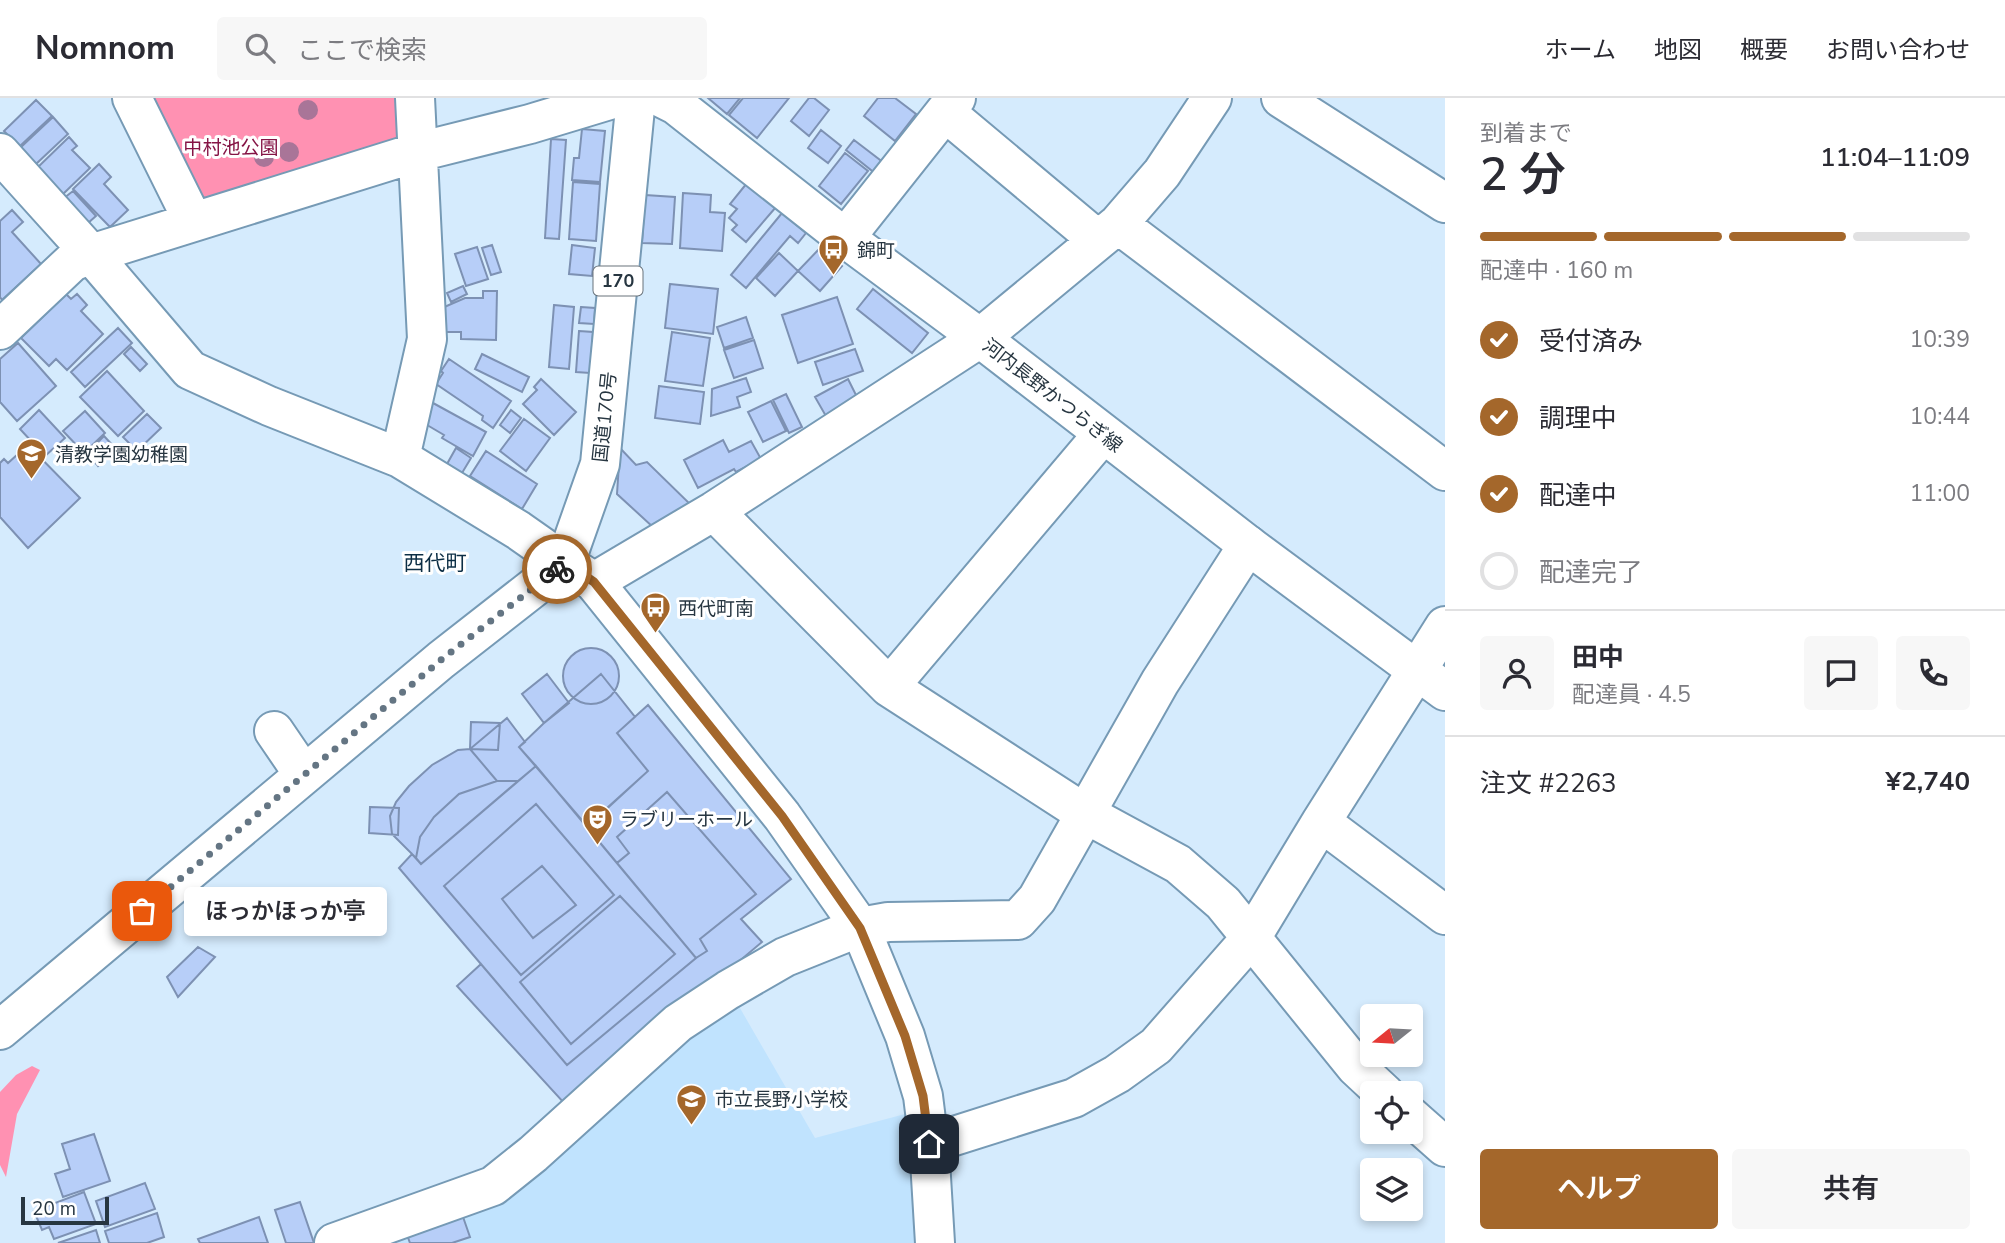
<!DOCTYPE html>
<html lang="ja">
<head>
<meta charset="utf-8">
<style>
	body { margin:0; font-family:"Nunito Sans","Noto Sans JP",sans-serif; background:#f7f7f7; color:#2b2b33; height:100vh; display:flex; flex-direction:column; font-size:26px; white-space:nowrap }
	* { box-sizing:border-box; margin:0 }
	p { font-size:23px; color:#7c7c81 }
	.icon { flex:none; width:38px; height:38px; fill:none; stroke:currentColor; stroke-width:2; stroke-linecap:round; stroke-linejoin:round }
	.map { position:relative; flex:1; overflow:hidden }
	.panel { display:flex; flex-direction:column; background:#fff; width:560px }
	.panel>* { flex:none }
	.needle { width:46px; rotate:252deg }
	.controls { position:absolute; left:1360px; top:906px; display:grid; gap:14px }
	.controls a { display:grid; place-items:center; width:63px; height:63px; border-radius:7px; background:#fff; box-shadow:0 4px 10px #0003; font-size:35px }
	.scale { position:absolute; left:21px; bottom:18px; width:88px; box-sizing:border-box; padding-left:7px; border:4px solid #273641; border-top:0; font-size:19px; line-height:24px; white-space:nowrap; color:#273641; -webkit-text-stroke:5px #fff; paint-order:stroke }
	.pin { position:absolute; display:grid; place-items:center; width:60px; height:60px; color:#fff; margin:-30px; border-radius:14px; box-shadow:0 4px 10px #0006 }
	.courier { position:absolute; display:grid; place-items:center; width:70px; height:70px; margin:-35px; border:5px solid #a4672b; border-radius:50%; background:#fff; color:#222; box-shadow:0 2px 9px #0007 }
	.bubble { position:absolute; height:49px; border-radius:7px; background:#fff; box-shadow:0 4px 10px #0003; font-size:23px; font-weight:600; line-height:49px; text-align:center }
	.head em { font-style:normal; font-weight:600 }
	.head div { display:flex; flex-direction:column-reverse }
	.head { display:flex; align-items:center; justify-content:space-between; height:119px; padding:0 35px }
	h1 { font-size:46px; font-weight:600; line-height:52px }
	.bar { display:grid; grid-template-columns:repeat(4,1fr); gap:10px 7px; align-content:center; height:84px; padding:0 35px }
	.bar i { height:9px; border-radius:5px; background:#e1e1e2 }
	.bar .on { background:#a4672b }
	.bar p { grid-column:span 4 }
	.line { display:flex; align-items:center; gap:18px; padding:0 35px; border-top:2px solid #e1e1e2 }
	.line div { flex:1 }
	.round { display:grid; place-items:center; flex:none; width:74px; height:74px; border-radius:7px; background:#f7f7f7 }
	ol { padding:0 35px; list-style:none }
	li { display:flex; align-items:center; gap:21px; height:77px }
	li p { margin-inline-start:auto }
	li .icon { padding:7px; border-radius:50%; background:#a4672b; color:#fff; stroke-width:4 }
	li:last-child { color:#7c7c81 }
	li i { width:38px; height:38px; border:4px solid #e1e1e2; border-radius:50% }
	.button { display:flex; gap:14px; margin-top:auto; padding:14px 35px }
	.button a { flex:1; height:80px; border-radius:7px; background:#a4672b; color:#fff; font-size:28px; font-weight:600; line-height:80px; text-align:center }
	.button a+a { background:#f7f7f7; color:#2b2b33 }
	header { display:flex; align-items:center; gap:42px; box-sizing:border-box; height:98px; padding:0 35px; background:#fff; border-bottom:2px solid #e1e1e2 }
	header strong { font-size:33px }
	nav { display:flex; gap:38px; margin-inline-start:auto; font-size:24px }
	.search { width:490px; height:63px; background:#f7f7f7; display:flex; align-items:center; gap:18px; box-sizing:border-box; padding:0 24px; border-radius:7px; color:#7c7c81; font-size:26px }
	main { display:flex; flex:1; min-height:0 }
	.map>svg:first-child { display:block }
</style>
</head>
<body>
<header>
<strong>Nomnom</strong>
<div class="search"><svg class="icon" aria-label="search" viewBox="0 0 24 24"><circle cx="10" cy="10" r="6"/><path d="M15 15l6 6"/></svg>ここで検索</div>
<nav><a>ホーム</a><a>地図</a><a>概要</a><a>お問い合わせ</a></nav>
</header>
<main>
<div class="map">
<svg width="1445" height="1145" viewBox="0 0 1445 1145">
	<rect width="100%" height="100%" fill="#d5ebfd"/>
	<path fill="#c0e3fe" d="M 733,898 L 815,1040 L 905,1016 L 917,1145 L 354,1145 L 514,1089 Z"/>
	<path fill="#ff91b2" d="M 146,0 L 402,0 L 405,47 L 200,105 Z
		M 32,968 L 40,972 L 17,1016 L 6,1079 L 0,1067 L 0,994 L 16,977 Z"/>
	<path fill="#b7cef8" stroke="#7d91b3" stroke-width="2" d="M 708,0 L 740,0 L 727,16 Z
		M 743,0 L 789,0 L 757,40 L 729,17 Z
		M 809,0 L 814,0 L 829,12 L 809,38 L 791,23 Z
		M 878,0 L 895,0 L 916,16 L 895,43 L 864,18 Z
		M 36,2 L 52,18 L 19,49 L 4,33 Z
		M 53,19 L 68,36 L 36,66 L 20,50 Z
		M 582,31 L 605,33 L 600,84 L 572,82 L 574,60 L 579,60 Z
		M 821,32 L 841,48 L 828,65 L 808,50 Z
		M 69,39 L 77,48 L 72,52 L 90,70 L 62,97 L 37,70 Z
		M 551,41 L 566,42 L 559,141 L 545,140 Z
		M 854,42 L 884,65 L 876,76 L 846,52 Z
		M 845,55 L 868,73 L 841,106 L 819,88 Z
		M 99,66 L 111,79 L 104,86 L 128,112 L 110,129 L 73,91 Z
		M 573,84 L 600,86 L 596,143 L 569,141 Z
		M 747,85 L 776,109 L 746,144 L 732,132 L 737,127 L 729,120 L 737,111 L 730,106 Z
		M 73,93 L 96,118 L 88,125 L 64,100 Z
		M 683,95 L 711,97 L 710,114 L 725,115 L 722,153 L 680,150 Z
		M 645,97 L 675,99 L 672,146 L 642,145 Z
		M 12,112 L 23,124 L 12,134 L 41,166 L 2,202 L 0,199 L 0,123 Z
		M 782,115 L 806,135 L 798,145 L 790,138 L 746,190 L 731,177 Z
		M 492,147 L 501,174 L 491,177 L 482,150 Z
		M 572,147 L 595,150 L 592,178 L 569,176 Z
		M 477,149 L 488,181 L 466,188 L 455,156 Z
		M 821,149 L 842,168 L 820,193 L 798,173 Z
		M 779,155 L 798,173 L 775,198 L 756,180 Z
		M 670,186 L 718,191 L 713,236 L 665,230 Z
		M 463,188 L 467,196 L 451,204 L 447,195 Z
		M 873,191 L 928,235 L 912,255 L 857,211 Z
		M 483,193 L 497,193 L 496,242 L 461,241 L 461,234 L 441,234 L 442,210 L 465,200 L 483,200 Z
		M 66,196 L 71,201 L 77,196 L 87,207 L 81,213 L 103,236 L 67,272 L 56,261 L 49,268 L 21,240 Z
		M 837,199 L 853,246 L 798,265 L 782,217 Z
		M 554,207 L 574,209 L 569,271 L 549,269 Z
		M 581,209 L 595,210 L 594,226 L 579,225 Z
		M 746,219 L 753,240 L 724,250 L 717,229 Z
		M 118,230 L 132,245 L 85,289 L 71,274 Z
		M 579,233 L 593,234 L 590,275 L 576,274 Z
		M 672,234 L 710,240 L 703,288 L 665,283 Z
		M 754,242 L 763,270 L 734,280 L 724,252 Z
		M 18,245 L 56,288 L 17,323 L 0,304 L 0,261 Z
		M 131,249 L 147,266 L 140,273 L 124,256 Z
		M 855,251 L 863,273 L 823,287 L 815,264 Z
		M 482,256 L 529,279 L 522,294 L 475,271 Z
		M 449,261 L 511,303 L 493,330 L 482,322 L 483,318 L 436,286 L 443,275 L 441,273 Z
		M 107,273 L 144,313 L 118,338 L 80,299 Z
		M 746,280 L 751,294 L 737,299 L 740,309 L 711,318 L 712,291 Z
		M 541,281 L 576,314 L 554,337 L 523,306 L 537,292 L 534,289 Z
		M 848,281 L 859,303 L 827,320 L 815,299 Z
		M 659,288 L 704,294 L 700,326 L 655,320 Z
		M 786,296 L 802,329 L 789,335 L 773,302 Z
		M 771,303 L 786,333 L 763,344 L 748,314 Z
		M 433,305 L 486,334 L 473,358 L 442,340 L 444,337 L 422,324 Z
		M 39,312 L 65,340 L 45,358 L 20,331 Z
		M 511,312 L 521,320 L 510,335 L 500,327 Z
		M 85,313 L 105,335 L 84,355 L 63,333 Z
		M 147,316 L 161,330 L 137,353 L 123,339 Z
		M 524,321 L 550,340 L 526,373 L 500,353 Z
		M 104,338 L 116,351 L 98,368 L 87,355 Z
		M 723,342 L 729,354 L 751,343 L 761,361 L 736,374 L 734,371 L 698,390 L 684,362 Z
		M 28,347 L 80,400 L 28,450 L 0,419 L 0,365 L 4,361 L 8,365 Z
		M 456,350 L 471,360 L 462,375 L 447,366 Z
		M 620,350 L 636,367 L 647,364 L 691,407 L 654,430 L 617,396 Z
		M 486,353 L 537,386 L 522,411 L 470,378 Z
		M563 578a28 28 0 1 1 56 0a28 28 0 1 1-56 0Z
		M 547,576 L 569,605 L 544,625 L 522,596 Z
		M 601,576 L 635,619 L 617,635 L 648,673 L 587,728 L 519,649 L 544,625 Z
		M 648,607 L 791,781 L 741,821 L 762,844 L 679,914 L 564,1005 L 457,888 L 481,866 L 567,967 L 696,860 L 707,853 L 700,841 L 756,796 L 667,694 L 617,739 L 629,755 L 617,765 L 587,729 L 648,673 L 617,635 Z
		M 507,620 L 525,644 L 519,649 L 536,668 L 518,683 L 497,683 L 470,651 Z
		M 471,624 L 500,625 L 498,652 L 470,651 Z
		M 470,651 L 497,683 L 459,696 L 434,719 L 420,739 L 416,760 L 392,736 L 390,718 L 396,704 L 409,688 L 432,667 L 458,652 Z
		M 536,668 L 696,860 L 567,967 L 399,770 L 412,756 L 421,766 Z
		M 497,683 L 518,683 L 421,766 L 416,760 L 420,739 L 434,719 L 459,696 Z
		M 667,694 L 756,796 L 700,841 L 707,853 L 696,860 L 617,765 L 629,755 L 617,739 Z
		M 536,706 L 614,797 L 521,877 L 444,788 Z
		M 370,709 L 399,710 L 398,737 L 369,735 Z
		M 542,768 L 576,807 L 533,840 L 502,801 Z
		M 620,798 L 675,856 L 571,946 L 520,884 Z
		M 198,849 L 215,859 L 178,899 L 167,879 Z
		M 94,1036 L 110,1083 L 63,1099 L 55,1076 L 70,1071 L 62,1046 Z
		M 145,1085 L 155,1111 L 105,1129 L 96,1103 Z
		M 84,1094 L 96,1126 L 54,1141 L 49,1129 L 42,1132 L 34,1113 Z
		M 300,1104 L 314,1145 L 286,1145 L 275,1112 Z
		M 157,1115 L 164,1139 L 147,1145 L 109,1145 L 105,1133 Z
		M 462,1116 L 470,1139 L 452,1145 L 410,1145 L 406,1134 Z
		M 259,1119 L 268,1145 L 200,1145 L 198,1141 Z
		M 96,1132 L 100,1145 L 58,1145 Z"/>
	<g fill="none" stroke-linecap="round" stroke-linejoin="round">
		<defs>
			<path id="minor" d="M 132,0 L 193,123
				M 1281,0 L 1445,105
				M 945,14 L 1098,142
				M 0,55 L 91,156 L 190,272 L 269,308 L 400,360 L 518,432 L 565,465 L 441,562 L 0,932
				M 1118,126 L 1445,373
				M 845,140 L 956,0
				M 0,232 L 72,164 L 91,156 L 418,54 L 530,26 L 616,0
				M 400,360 L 427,241 L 415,0
				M 714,413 L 889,589 L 1084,715 L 1178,766 L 1223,805 L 1356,969 L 1385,996
				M 594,484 L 714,413 L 980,240 L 1118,126 L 1162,75 L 1212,0
				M 889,589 L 1103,336
				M 274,633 L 304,677
				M 1321,724 L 1445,817
				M 1410,1018 L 1445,1049
				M 929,1046 L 1074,1000 L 1117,976 L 1156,948 L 1251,840 L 1321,724 L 1445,528
				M 334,1145 L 493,1088 L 533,1056 L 678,925 L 728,892 L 785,859 L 860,829 L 888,824 L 1018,822 L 1037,801 L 1160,584 L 1248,447"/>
			<path id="major" d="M 662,0 L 676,7 L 845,140 L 980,240 L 1248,447 L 1445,593"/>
			<path id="highway" d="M 636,0 L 600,366 L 565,465 L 594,484 L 782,718 L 860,829 L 905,938 L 923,998 L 929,1046 L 935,1145"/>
		</defs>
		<use href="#minor" stroke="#769ab5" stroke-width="42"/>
		<use href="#major" stroke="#769ab5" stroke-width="42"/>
		<use href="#highway" stroke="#769ab5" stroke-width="42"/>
		<use href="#minor" stroke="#fff" stroke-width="38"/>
		<use href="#major" stroke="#fff" stroke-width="38"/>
		<use href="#highway" stroke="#fff" stroke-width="38"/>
	</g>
	<g fill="#a97598">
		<circle cx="308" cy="12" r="10"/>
		<circle cx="289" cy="54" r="10"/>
		<circle cx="264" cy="59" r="10"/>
	</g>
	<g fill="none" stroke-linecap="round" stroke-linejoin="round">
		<path stroke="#647583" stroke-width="7" stroke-dasharray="0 12.6" d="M 142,813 L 441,562 L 557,471"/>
		<path stroke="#a4672b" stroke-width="9" d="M 557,471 L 565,464 L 594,484 L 782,718 L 860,830 L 905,938 L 923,998 L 929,1046"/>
	</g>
	<defs>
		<symbol id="bus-pin" viewBox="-11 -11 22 30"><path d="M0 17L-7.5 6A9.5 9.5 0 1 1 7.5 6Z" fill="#a4672b" stroke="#fff"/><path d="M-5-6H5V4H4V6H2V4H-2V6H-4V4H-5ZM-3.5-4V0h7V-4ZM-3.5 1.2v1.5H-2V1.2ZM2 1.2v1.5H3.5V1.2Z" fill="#fff"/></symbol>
		<symbol id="school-pin" viewBox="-11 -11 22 30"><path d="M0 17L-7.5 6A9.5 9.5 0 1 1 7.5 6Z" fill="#a4672b" stroke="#fff"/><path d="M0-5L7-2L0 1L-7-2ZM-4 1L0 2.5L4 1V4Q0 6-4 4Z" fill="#fff"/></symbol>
		<symbol id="theatre-pin" viewBox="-11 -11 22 30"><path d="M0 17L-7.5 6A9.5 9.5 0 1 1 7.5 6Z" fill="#a4672b" stroke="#fff"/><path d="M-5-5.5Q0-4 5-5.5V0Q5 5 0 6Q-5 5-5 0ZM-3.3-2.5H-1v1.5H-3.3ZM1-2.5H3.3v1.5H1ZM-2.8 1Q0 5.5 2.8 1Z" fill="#fff"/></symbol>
	</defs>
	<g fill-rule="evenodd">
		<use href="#bus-pin" x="816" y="134" width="35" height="47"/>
		<use href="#school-pin" x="14" y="338" width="35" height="47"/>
		<use href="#bus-pin" x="638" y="492" width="35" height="47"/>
		<use href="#theatre-pin" x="580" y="704" width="35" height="47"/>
		<use href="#school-pin" x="674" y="984" width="35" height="47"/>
	</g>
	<g text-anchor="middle" stroke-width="6" stroke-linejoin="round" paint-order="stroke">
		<rect fill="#fff" stroke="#68727a" stroke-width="2" x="593.5" y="168.5" width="49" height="29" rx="5"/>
		<g font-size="18" font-weight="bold" fill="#273641">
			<text x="618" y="189">170</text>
		</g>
		<g font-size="19" fill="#851445" stroke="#fff">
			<text x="231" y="56">中村池公園</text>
		</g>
		<g font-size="19" fill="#273641" stroke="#fff" text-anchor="start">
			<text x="857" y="159">錦町</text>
			<text x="55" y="363">清教学園幼稚園</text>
			<text x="678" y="517">西代町南</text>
			<text x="620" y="728">ラブリーホール</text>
			<text x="715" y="1008">市立長野小学校</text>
		</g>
		<g font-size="19" fill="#273641" stroke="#fff">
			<text transform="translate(1053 297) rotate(38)" y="7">河内長野かつらぎ線</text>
			<text transform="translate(604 319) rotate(-84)" y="7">国道170号</text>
		</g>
		<g font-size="21" fill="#0c2e45" stroke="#fff">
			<text x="435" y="472">西代町</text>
		</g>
	</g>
</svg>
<div class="controls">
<a><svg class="needle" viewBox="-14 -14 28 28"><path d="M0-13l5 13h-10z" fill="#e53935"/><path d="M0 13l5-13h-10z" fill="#7c7c81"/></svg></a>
<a><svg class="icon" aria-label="locate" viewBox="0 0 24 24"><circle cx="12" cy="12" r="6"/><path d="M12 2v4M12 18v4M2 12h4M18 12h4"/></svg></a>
<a><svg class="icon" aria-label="layers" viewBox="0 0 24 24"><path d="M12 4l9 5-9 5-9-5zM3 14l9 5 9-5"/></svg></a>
</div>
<div class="scale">20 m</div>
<div class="pin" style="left:142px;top:813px;background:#ea580c"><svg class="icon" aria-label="bag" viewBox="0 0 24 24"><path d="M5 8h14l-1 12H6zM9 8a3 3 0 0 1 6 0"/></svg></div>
<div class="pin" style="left:929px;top:1046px;background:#1f2937"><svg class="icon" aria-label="home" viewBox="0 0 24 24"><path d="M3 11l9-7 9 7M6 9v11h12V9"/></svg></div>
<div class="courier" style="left:557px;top:471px"><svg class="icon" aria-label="bike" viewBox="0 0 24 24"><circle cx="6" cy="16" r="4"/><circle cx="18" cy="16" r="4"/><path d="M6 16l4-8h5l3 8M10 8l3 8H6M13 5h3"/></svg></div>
<div class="bubble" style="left:184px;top:789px;width:203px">ほっかほっか亭</div>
</div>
<section class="panel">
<div class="head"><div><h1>2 分</h1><p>到着まで</p></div><em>11:04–11:09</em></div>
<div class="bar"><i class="on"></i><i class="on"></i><i class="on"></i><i></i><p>配達中 · 160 m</p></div>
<ol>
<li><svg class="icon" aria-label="check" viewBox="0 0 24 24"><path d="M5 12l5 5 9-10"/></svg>受付済み<p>10:39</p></li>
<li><svg class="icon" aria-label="check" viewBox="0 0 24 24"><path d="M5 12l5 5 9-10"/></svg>調理中<p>10:44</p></li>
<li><svg class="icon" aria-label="check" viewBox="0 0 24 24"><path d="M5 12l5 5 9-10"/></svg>配達中<p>11:00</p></li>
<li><i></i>配達完了</li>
</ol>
<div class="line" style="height:126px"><a class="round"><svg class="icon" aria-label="person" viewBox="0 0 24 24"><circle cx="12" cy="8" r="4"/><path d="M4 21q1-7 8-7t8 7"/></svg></a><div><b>田中</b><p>配達員 · 4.5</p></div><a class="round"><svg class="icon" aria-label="chat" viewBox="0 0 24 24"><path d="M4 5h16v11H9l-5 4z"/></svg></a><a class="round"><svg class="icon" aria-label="phone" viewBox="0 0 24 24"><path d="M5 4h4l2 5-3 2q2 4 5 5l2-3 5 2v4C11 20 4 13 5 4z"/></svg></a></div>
<div class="line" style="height:91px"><div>注文 #2263</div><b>¥2,740</b></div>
<div class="button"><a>ヘルプ</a><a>共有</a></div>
</section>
</main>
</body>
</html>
